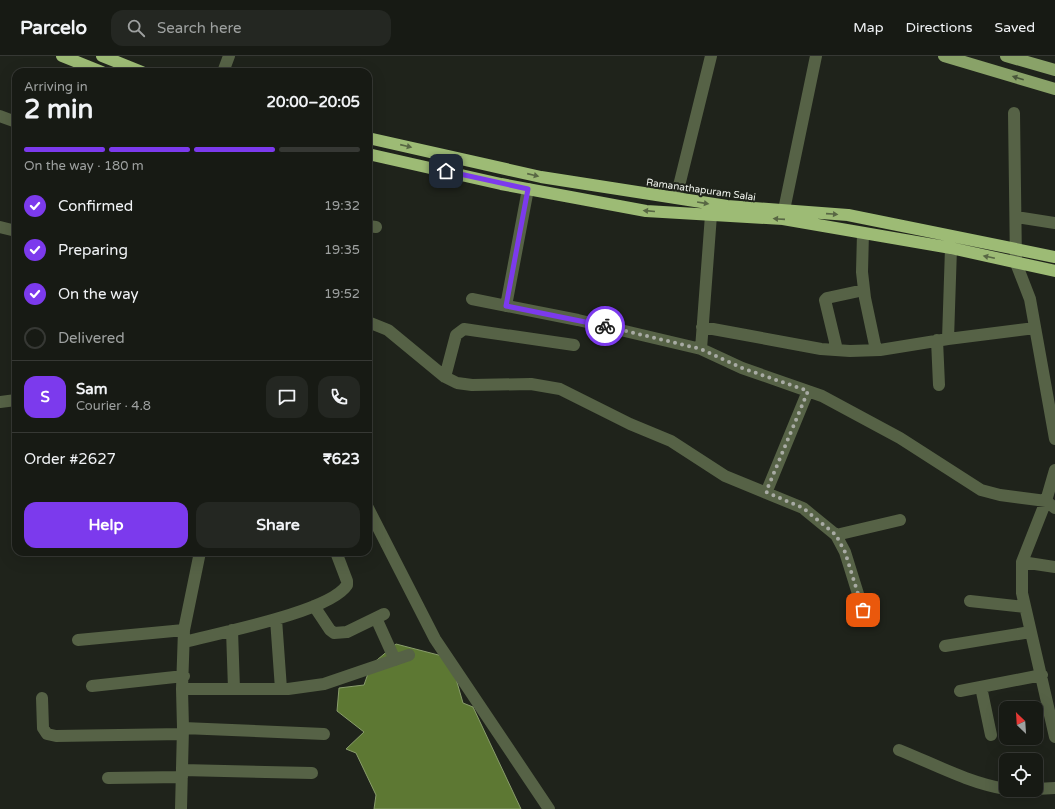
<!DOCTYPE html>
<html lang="en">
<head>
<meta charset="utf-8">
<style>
	body { margin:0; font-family:"Varela Round",sans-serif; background:#242722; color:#f1f3f6; height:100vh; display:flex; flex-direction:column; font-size:15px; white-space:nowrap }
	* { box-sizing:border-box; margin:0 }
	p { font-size:13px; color:#9ea1a0 }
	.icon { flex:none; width:22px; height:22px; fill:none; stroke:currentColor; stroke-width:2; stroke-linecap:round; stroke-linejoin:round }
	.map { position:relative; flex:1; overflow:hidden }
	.sheet { position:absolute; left:12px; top:12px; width:360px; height:488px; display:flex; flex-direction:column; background:#171a14; border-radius:12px; box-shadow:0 4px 16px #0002,0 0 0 1px #363834 }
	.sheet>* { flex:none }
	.needle { width:26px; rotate:335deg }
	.buttons { position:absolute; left:999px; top:645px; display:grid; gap:8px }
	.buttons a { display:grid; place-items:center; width:44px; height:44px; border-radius:8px; background:#171a14; box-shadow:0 4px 16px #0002,0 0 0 1px #363834; font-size:20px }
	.pin { position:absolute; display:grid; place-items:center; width:34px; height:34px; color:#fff; margin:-17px; border-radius:8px; box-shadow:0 2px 6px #0006 }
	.courier { position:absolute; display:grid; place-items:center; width:40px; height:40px; margin:-20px; border:3px solid #7c3aed; border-radius:50%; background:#fff; color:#222; box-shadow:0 1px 5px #0007 }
	.head em { font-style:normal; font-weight:800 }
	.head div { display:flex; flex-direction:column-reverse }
	.head { display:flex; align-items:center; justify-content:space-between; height:68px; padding:0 12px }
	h1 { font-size:26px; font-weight:800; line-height:30px }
	.bar { display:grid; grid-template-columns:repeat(4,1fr); gap:6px 4px; align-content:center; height:48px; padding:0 12px }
	.bar i { height:5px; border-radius:3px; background:#363834 }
	.bar .selected { background:#7c3aed }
	.bar p { grid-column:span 4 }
	.line { display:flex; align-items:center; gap:10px; padding:0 12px; border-top:1px solid #363834 }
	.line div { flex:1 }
	.round { display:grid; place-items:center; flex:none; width:42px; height:42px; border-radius:12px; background:#242722 }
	ol { padding:0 12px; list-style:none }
	li { display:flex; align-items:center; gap:12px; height:44px }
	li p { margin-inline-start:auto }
	li .icon { padding:4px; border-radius:50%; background:#7c3aed; color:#fff; stroke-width:4 }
	li:last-child { color:#9ea1a0 }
	li i { width:22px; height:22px; border:2px solid #363834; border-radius:50% }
	.cta { display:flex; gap:8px; margin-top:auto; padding:8px 12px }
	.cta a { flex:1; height:46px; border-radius:12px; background:#7c3aed; color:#fff; font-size:16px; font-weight:800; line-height:46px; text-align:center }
	.cta a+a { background:#242722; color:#f1f3f6 }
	header { display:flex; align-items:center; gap:24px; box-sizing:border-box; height:56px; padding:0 20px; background:#171a14; border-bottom:1px solid #363834 }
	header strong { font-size:19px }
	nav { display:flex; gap:22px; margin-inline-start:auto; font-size:14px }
	.search { width:280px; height:36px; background:#242722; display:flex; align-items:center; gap:10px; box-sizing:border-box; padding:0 14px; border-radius:12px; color:#9ea1a0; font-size:15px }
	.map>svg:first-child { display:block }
</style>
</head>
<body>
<header>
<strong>Parcelo</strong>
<div class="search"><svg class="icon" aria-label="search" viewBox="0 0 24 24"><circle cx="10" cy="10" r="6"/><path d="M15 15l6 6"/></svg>Search here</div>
<nav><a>Map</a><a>Directions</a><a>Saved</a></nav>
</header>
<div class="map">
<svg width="1055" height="753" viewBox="0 0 1055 753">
	<rect width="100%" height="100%" fill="#1f231b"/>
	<path fill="#5d7833" stroke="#899d6b" d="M 396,588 L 450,602 L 463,647 L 473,651 L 521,753 L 374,753 L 376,739 L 356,697 L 346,693 L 364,676 L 337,655 L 339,632 L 364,629 L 371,609 Z"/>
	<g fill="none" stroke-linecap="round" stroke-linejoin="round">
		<path stroke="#566246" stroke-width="12" d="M 223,16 L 229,0
			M 1014,57 L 1016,207 L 1030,243 L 1055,383
			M 0,60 L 16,66
			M 676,142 L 711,0
			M 784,154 L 816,0
			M 711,159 L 701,293 L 742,312 L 822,340 L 900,382 L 981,434 L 1000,439 L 1046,445 L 1055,452
			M 1016,161 L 1055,167
			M 368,170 L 376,171
			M 0,171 L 16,175
			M 863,177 L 862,216 L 865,242 L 876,294
			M 472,243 L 578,264 L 701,293
			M 506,250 L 528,133
			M 368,266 L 388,274 L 445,321 L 457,327 L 472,329 L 531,328 L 560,333 L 630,368 L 671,385 L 725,420 L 803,452 L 836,479 L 845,496 L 863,554
			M 702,271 L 821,293 L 850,295 L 880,294 L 948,283 L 1035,272
			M 948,283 L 951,192
			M 937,284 L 939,329
			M 837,294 L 825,244 L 827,242 L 864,234
			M 445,321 L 456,279 L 464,273 L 574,289
			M 0,346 L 16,344
			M 1055,414 L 1046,445 L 1022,506 L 1022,537 L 1055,681
			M 766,437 L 808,335
			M 368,452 L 435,583 L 549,753
			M 836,479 L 900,464
			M 1022,506 L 1055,511
			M 970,545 L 1025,551
			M 314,550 L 330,574 L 334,577 L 347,576 L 384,558
			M 376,562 L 395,604
			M 276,563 L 281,633
			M 232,574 L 234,633
			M 78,584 L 184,574
			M 184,586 C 218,577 330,556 347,529 L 347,525 L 336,496
			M 945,590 L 1030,576
			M 92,630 L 184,620
			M 981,631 L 991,679
			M 182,633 L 288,633 L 324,628 L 409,599
			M 960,635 L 1042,619
			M 42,642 L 43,672 L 47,678 L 56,680 L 183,678
			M 183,672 L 324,678
			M 899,694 C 934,708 969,727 1006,733
			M 182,714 L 312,717
			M 108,722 L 182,721
			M 1036,733 L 1055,732
			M 181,753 L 183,672 L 182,633 L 184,574 L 200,496"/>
		<path stroke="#89a268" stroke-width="12" d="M 944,0 L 1055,33
			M 1006,0 L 1055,14"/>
		<path stroke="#9dbb75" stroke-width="12" d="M 62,0 L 102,16
			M 102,0 L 142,16
			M 368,82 L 541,121 L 727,150 L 848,159 L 1055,201
			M 368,98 L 501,128 L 646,155 L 783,163 L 951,192 L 1055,215"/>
	</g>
	<defs><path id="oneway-solid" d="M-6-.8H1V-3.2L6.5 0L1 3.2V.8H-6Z"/></defs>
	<use fill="#49563a" href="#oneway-solid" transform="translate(1018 22) rotate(-163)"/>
	<g fill="#586744">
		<use href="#oneway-solid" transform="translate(406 90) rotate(13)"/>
		<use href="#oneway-solid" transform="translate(533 119) rotate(13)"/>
		<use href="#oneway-solid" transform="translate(703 147) rotate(9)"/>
		<use href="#oneway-solid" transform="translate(649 155) rotate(-175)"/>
		<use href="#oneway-solid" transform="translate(832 158) rotate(4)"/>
		<use href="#oneway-solid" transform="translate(779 163) rotate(-176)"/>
		<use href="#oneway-solid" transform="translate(989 201) rotate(-168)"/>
	</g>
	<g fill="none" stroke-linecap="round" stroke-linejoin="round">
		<path stroke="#a8aba4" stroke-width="4" stroke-dasharray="0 7.2" d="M 605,270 L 701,293 L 742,312 L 808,335 L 766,436 L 803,452 L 836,479 L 845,496 L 863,554"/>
		<path stroke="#7c3aed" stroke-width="5" d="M 446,115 L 528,133 L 506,250 L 605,270"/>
	</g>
	<g text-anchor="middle" stroke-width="4" stroke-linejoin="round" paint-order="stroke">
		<g font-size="10" fill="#f1f4ee" stroke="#1f231b">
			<text transform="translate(701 133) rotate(8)" y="4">Ramanathapuram Salai</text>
		</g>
	</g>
</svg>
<div class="buttons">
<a><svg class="needle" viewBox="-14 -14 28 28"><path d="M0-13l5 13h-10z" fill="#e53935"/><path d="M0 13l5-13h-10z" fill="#9ea1a0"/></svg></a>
<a><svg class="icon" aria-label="locate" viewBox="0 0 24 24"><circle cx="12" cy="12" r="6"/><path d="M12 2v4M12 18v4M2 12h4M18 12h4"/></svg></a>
</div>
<div class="pin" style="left:863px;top:554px;background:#ea580c"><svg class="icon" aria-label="bag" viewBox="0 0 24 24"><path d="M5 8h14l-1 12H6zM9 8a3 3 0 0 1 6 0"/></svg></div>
<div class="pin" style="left:446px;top:115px;background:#1f2937"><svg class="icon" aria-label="home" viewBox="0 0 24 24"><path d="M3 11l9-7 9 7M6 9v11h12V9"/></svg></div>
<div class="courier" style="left:605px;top:270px"><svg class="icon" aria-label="bike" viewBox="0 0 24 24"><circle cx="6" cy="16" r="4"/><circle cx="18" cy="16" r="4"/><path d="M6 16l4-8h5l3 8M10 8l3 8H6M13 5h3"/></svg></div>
<section class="sheet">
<div class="head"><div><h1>2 min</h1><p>Arriving in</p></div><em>20:00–20:05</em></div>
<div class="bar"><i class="selected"></i><i class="selected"></i><i class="selected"></i><i></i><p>On the way · 180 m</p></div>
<ol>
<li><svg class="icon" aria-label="check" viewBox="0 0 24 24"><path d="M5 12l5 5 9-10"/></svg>Confirmed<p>19:32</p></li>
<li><svg class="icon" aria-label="check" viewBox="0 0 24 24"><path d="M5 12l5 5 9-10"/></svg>Preparing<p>19:35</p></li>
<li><svg class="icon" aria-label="check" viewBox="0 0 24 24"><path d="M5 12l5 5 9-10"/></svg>On the way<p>19:52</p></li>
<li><i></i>Delivered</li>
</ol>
<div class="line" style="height:72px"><b class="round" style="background:#7c3aed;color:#fff">S</b><div><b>Sam</b><p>Courier · 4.8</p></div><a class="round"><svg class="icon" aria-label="chat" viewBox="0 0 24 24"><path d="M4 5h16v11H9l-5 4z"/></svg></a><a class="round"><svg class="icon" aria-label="phone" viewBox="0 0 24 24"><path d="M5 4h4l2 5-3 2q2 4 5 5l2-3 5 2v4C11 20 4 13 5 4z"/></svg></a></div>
<div class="line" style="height:52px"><div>Order #2627</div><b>₹623</b></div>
<div class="cta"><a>Help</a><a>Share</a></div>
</section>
</div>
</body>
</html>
